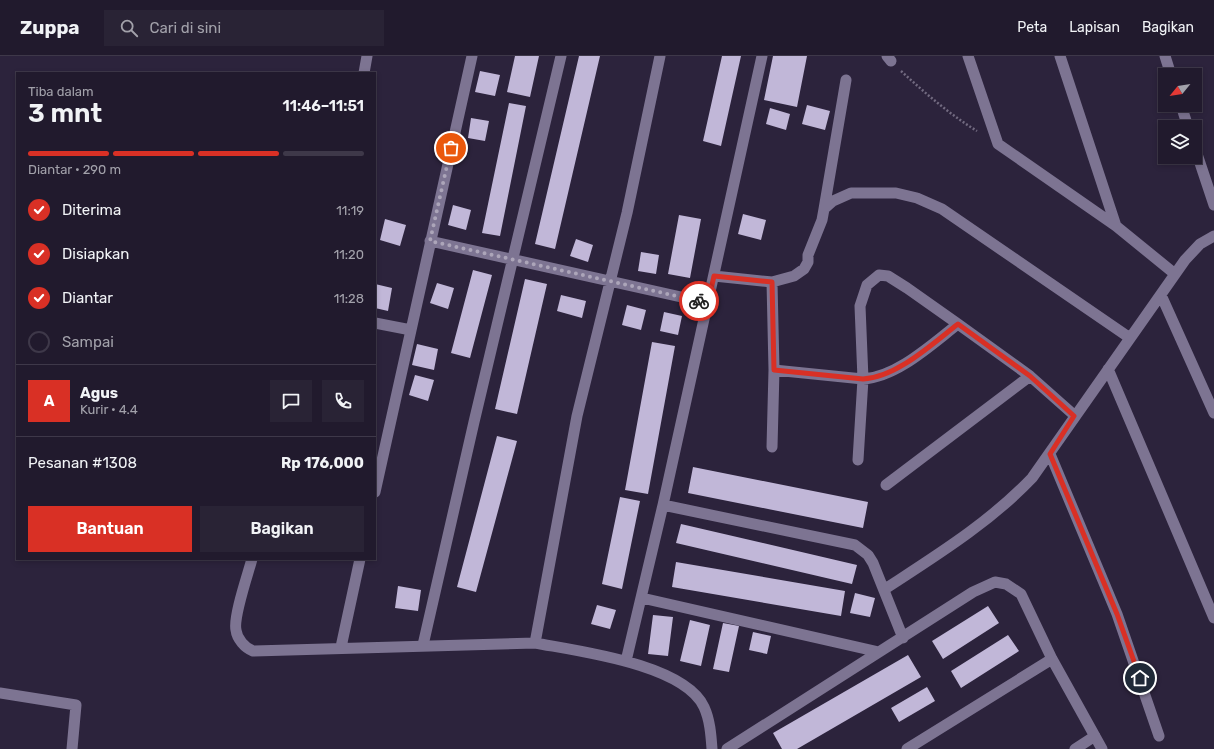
<!DOCTYPE html>
<html lang="id">
<head>
<meta charset="utf-8">
<style>
	body { margin:0; font-family:Rubik,sans-serif; background:#292335; color:#f1f3f6; height:100vh; display:flex; flex-direction:column; font-size:15px; white-space:nowrap }
	* { box-sizing:border-box; margin:0 }
	p { font-size:13px; color:#a2a1aa }
	.icon { flex:none; width:22px; height:22px; fill:none; stroke:currentColor; stroke-width:2; stroke-linecap:round; stroke-linejoin:round }
	.map { position:relative; flex:1; overflow:hidden }
	.drawer { position:absolute; left:16px; top:16px; width:360px; height:488px; display:flex; flex-direction:column; background:#211a2d; border-radius:0px; box-shadow:0 2px 6px #0003,0 0 0 1px #3e3849 }
	.drawer>* { flex:none }
	.needle { width:26px; rotate:240deg }
	.buttons { position:absolute; left:1158px; top:12px; display:grid; gap:8px }
	.buttons a { display:grid; place-items:center; width:44px; height:44px; border-radius:0px; background:#211a2d; box-shadow:0 2px 6px #0003,0 0 0 1px #3e3849; font-size:20px }
	.pin { position:absolute; display:grid; place-items:center; width:34px; height:34px; color:#fff; margin:-17px; border:2px solid #fff; border-radius:50%; box-shadow:0 1px 4px #0007 }
	.courier { position:absolute; display:grid; place-items:center; width:40px; height:40px; margin:-20px; border:3px solid #d93025; border-radius:50%; background:#fff; color:#222; box-shadow:0 1px 5px #0007 }
	.overview em { font-style:normal; font-weight:600 }
	.overview div { display:flex; flex-direction:column-reverse }
	.overview { display:flex; align-items:center; justify-content:space-between; height:68px; padding:0 12px }
	h1 { font-size:26px; font-weight:600; line-height:30px }
	.bar { display:grid; grid-template-columns:repeat(4,1fr); gap:6px 4px; align-content:center; height:48px; padding:0 12px }
	.bar i { height:5px; border-radius:3px; background:#3e3849 }
	.bar .current { background:#d93025 }
	.bar p { grid-column:span 4 }
	.line { display:flex; align-items:center; gap:10px; padding:0 12px; border-top:1px solid #3e3849 }
	.line div { flex:1 }
	.round { display:grid; place-items:center; flex:none; width:42px; height:42px; border-radius:0px; background:#292335 }
	ol { padding:0 12px; list-style:none }
	li { display:flex; align-items:center; gap:12px; height:44px }
	li p { margin-inline-start:auto }
	li .icon { padding:4px; border-radius:50%; background:#d93025; color:#fff; stroke-width:4 }
	li:last-child { color:#a2a1aa }
	li i { width:22px; height:22px; border:2px solid #3e3849; border-radius:50% }
	.cta { display:flex; gap:8px; margin-top:auto; padding:8px 12px }
	.cta a { flex:1; height:46px; border-radius:0px; background:#d93025; color:#fff; font-size:16px; font-weight:600; line-height:46px; text-align:center }
	.cta a+a { background:#292335; color:#f1f3f6 }
	header { display:flex; align-items:center; gap:24px; box-sizing:border-box; height:56px; padding:0 20px; background:#211a2d; border-bottom:1px solid #3e3849 }
	header strong { font-size:19px }
	nav { display:flex; gap:22px; margin-inline-start:auto; font-size:14px }
	.search { width:280px; height:36px; background:#292335; display:flex; align-items:center; gap:10px; box-sizing:border-box; padding:0 14px; border-radius:0px; color:#a2a1aa; font-size:15px }
	.map>svg:first-child { display:block }
</style>
</head>
<body>
<header>
<strong>Zuppa</strong>
<div class="search"><svg class="icon" aria-label="search" viewBox="0 0 24 24"><circle cx="10" cy="10" r="6"/><path d="M15 15l6 6"/></svg>Cari di sini</div>
<nav><a>Peta</a><a>Lapisan</a><a>Bagikan</a></nav>
</header>
<div class="map">
<svg width="1214" height="693" viewBox="0 0 1214 693">
	<rect width="100%" height="100%" fill="#2c233c"/>
	<path fill="#c1b7d8" d="M 515,0 L 539,0 L 530,41 L 507,36 Z
		M 579,0 L 600,0 L 555,193 L 535,188 Z
		M 722,0 L 741,0 L 721,90 L 703,85 Z
		M 773,0 L 807,0 L 797,51 L 764,44 Z
		M 480,15 L 500,19 L 495,40 L 475,36 Z
		M 509,47 L 526,50 L 500,180 L 482,177 Z
		M 807,49 L 830,55 L 825,74 L 802,68 Z
		M 770,52 L 790,58 L 786,74 L 766,68 Z
		M 471,62 L 489,65 L 485,85 L 468,82 Z
		M 453,149 L 471,154 L 466,174 L 448,169 Z
		M 743,158 L 766,164 L 761,184 L 738,178 Z
		M 679,159 L 701,163 L 690,222 L 668,218 Z
		M 385,163 L 406,169 L 400,190 L 380,184 Z
		M 576,183 L 593,189 L 588,206 L 570,200 Z
		M 641,196 L 659,199 L 656,218 L 638,215 Z
		M 473,214 L 492,219 L 470,302 L 451,297 Z
		M 525,223 L 547,228 L 517,358 L 495,353 Z
		M 437,227 L 454,232 L 448,253 L 430,247 Z
		M 375,228 L 392,232 L 388,255 L 375,252 Z
		M 561,239 L 586,245 L 582,262 L 557,255 Z
		M 627,249 L 646,254 L 641,274 L 622,269 Z
		M 664,256 L 682,260 L 678,279 L 660,275 Z
		M 652,286 L 675,290 L 648,438 L 625,434 Z
		M 417,288 L 438,293 L 434,314 L 412,309 Z
		M 415,319 L 434,324 L 428,345 L 409,339 Z
		M 497,380 L 517,385 L 476,536 L 457,531 Z
		M 693,411 L 868,446 L 863,472 L 688,437 Z
		M 620,441 L 640,445 L 622,533 L 602,528 Z
		M 681,468 L 857,509 L 852,528 L 676,487 Z
		M 676,506 L 845,535 L 841,560 L 672,531 Z
		M 398,530 L 421,534 L 418,555 L 395,552 Z
		M 855,537 L 875,542 L 870,561 L 850,557 Z
		M 597,549 L 616,554 L 610,573 L 591,568 Z
		M 988,550 L 999,567 L 943,603 L 932,585 Z
		M 653,559 L 673,561 L 668,600 L 648,598 Z
		M 690,564 L 710,569 L 701,610 L 680,605 Z
		M 723,567 L 739,570 L 729,616 L 713,613 Z
		M 753,576 L 771,580 L 767,598 L 749,594 Z
		M 1008,579 L 1019,595 L 961,632 L 951,615 Z
		M 908,599 L 921,621 L 797,693 L 782,693 L 773,677 Z
		M 927,631 L 935,645 L 899,666 L 891,652 Z"/>
	<g fill="none" stroke-linecap="round" stroke-linejoin="round">
		<path stroke="#726a80" stroke-width="2.5" stroke-dasharray="2 2" stroke-linecap="butt" d="M 901,15 C 925,37 949,58 977,75"/>
		<path stroke="#7d7492" stroke-width="11" d="M 660,0 L 627,157 L 577,360 L 535,587 C 577,595 684,608 704,651 C 710,664 711,679 712,693
			M 887,0 L 891,5
			M 968,0 L 998,88 L 1116,170 L 1175,218
			M 1060,0 L 1116,170
			M 1165,0 L 1171,19
			M 364,17 L 367,0
			M 1181,49 L 1188,71
			M 1195,92 L 1214,149
			M 824,153 L 846,24
			M 430,185 L 708,247
			M 714,220 L 772,226 L 794,220 L 804,213 L 808,206 L 808,199 L 822,164 L 824,153 L 833,145 L 851,137 L 896,137 L 917,142 L 942,153 L 1130,282
			M 1161,239 L 1214,357
			M 375,267 L 411,274
			M 1108,313 L 1214,562
			M 774,314 L 863,323 C 897,321 932,288 958,268
			M 772,391 L 774,314 L 772,226
			M 1050,398 L 1117,558 L 1159,680
			M 858,404 L 863,323 L 860,250 L 867,229 L 879,219 L 888,220 L 907,232 L 958,268 L 1030,320 L 1074,359
			M 886,429 L 1030,320
			M 375,436 L 472,0
			M 663,449 L 855,489 L 868,499 L 873,507 L 903,582
			M 252,503 C 248,518 233,561 236,574 C 237,583 245,592 253,595 L 535,587
			M 885,533 C 937,499 989,467 1032,422 L 1185,204 L 1200,188 L 1214,180
			M 642,542 L 879,596
			M 423,589 L 474,366 L 561,0
			M 341,591 L 360,503
			M 626,605 L 663,449 L 762,0
			M 0,637 L 76,649 L 72,693
			M 727,693 L 973,536 L 995,526 L 1006,528 L 1021,538 L 1052,603 L 1102,693
			M 907,693 L 1052,603
			M 1075,693 L 1095,680"/>
	</g>
	<g fill="none" stroke-linecap="round" stroke-linejoin="round">
		<path stroke="#aca5b9" stroke-width="4" stroke-dasharray="0 7.2" d="M 451,92 L 430,185 L 699,245"/>
		<path stroke="#d93025" stroke-width="5" d="M 699,245 L 708,247 L 714,220 L 772,226 L 774,314 L 863,323 C 897,321 932,288 958,268 L 1030,320 L 1074,360 L 1050,398 L 1117,558 L 1140,622"/>
	</g>
</svg>
<div class="buttons">
<a><svg class="needle" viewBox="-14 -14 28 28"><path d="M0-13l5 13h-10z" fill="#e53935"/><path d="M0 13l5-13h-10z" fill="#a2a1aa"/></svg></a>
<a><svg class="icon" aria-label="layers" viewBox="0 0 24 24"><path d="M12 4l9 5-9 5-9-5zM3 14l9 5 9-5"/></svg></a>
</div>
<div class="pin" style="left:451px;top:92px;background:#ea580c"><svg class="icon" aria-label="bag" viewBox="0 0 24 24"><path d="M5 8h14l-1 12H6zM9 8a3 3 0 0 1 6 0"/></svg></div>
<div class="pin" style="left:1140px;top:622px;background:#1f2937"><svg class="icon" aria-label="home" viewBox="0 0 24 24"><path d="M3 11l9-7 9 7M6 9v11h12V9"/></svg></div>
<div class="courier" style="left:699px;top:245px"><svg class="icon" aria-label="bike" viewBox="0 0 24 24"><circle cx="6" cy="16" r="4"/><circle cx="18" cy="16" r="4"/><path d="M6 16l4-8h5l3 8M10 8l3 8H6M13 5h3"/></svg></div>
<section class="drawer">
<div class="overview"><div><h1>3 mnt</h1><p>Tiba dalam</p></div><em>11:46–11:51</em></div>
<div class="bar"><i class="current"></i><i class="current"></i><i class="current"></i><i></i><p>Diantar · 290 m</p></div>
<ol>
<li><svg class="icon" aria-label="check" viewBox="0 0 24 24"><path d="M5 12l5 5 9-10"/></svg>Diterima<p>11:19</p></li>
<li><svg class="icon" aria-label="check" viewBox="0 0 24 24"><path d="M5 12l5 5 9-10"/></svg>Disiapkan<p>11:20</p></li>
<li><svg class="icon" aria-label="check" viewBox="0 0 24 24"><path d="M5 12l5 5 9-10"/></svg>Diantar<p>11:28</p></li>
<li><i></i>Sampai</li>
</ol>
<div class="line" style="height:72px"><b class="round" style="background:#d93025;color:#fff">A</b><div><b>Agus</b><p>Kurir · 4.4</p></div><a class="round"><svg class="icon" aria-label="chat" viewBox="0 0 24 24"><path d="M4 5h16v11H9l-5 4z"/></svg></a><a class="round"><svg class="icon" aria-label="phone" viewBox="0 0 24 24"><path d="M5 4h4l2 5-3 2q2 4 5 5l2-3 5 2v4C11 20 4 13 5 4z"/></svg></a></div>
<div class="line" style="height:52px"><div>Pesanan #1308</div><b>Rp 176,000</b></div>
<div class="cta"><a>Bantuan</a><a>Bagikan</a></div>
</section>
</div>
</body>
</html>
